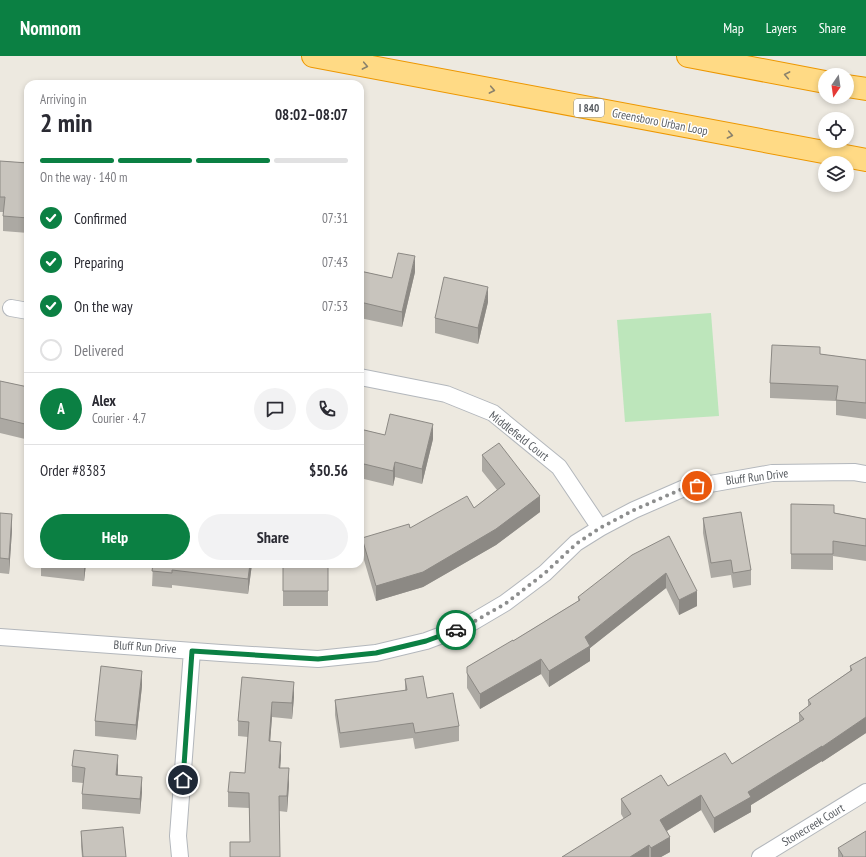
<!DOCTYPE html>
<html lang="en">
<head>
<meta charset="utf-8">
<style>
	body { margin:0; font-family:"PT Sans Narrow",sans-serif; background:#f2f2f3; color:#2b2b33; height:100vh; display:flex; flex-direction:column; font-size:15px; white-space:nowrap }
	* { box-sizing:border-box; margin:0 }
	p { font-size:13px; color:#7c7c81 }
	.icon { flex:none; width:22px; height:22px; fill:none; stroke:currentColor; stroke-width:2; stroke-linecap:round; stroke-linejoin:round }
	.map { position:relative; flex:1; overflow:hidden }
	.side { position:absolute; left:24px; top:24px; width:340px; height:488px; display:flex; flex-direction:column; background:#fff; border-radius:12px; box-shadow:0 2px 6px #0003 }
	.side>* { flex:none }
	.needle { width:26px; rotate:193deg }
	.tools { position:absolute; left:818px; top:12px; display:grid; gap:8px }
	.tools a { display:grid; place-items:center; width:36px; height:36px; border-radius:50%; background:#fff; box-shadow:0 2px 6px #0003; font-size:20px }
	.pin { position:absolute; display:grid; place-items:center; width:34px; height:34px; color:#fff; margin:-17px; border:2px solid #fff; border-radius:50%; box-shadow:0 1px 4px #0007 }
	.courier { position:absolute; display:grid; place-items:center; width:40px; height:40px; margin:-20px; border:3px solid #0b8043; border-radius:50%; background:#fff; color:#222; box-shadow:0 1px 5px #0007 }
	.summary em { font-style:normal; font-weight:700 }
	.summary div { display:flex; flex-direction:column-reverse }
	.summary { display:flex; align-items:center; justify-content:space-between; height:68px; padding:0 16px }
	h1 { font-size:26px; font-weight:700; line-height:30px }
	.bar { display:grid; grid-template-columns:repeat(4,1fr); gap:6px 4px; align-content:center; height:48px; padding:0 16px }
	.bar i { height:5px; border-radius:3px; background:#e1e1e2 }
	.bar .on { background:#0b8043 }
	.bar p { grid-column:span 4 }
	.line { display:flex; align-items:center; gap:10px; padding:0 16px; border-top:1px solid #e1e1e2 }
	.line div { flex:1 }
	.round { display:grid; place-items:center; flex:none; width:42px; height:42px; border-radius:21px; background:#f2f2f3 }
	ol { padding:0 16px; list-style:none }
	li { display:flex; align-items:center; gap:12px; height:44px }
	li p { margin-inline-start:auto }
	li .icon { padding:4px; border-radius:50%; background:#0b8043; color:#fff; stroke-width:4 }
	li:last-child { color:#7c7c81 }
	li i { width:22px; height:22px; border:2px solid #e1e1e2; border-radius:50% }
	.cta { display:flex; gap:8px; margin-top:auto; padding:8px 16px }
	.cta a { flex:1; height:46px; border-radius:24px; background:#0b8043; color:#fff; font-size:16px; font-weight:700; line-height:46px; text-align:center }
	.cta a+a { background:#f2f2f3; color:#2b2b33 }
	header { display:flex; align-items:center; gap:24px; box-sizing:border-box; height:56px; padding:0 20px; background:#0b8043; color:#fff }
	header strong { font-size:19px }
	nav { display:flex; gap:22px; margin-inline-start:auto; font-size:14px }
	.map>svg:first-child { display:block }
</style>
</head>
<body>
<header>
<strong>Nomnom</strong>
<nav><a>Map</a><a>Layers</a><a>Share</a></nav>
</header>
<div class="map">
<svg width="866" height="801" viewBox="0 0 866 801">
	<rect width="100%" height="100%" fill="#ede9e0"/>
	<path fill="#bde6bb" d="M 711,257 L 719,360 L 625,366 L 617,264 Z"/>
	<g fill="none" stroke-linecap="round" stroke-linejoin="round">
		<defs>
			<path id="street" d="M 11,252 L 28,255
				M 360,321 L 446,338 L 493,357 L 559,411 L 600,472
				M 0,581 L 221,597 L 318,603 L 376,597 L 426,585 L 466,570 L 505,547 L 545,517 L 576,487 L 600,472 L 634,454 L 682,433 L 772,417 L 854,416 L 866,418
				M 180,801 L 178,780 L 192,595
				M 760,801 L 866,736"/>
			<path id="highway" d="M 313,0 L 866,104
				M 688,0 L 825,26
				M 847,30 L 866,33"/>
		</defs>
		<use href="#street" stroke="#b3b7bc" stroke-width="18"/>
		<use href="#highway" stroke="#ed9700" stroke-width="24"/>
		<use href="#street" stroke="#fff" stroke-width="16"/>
		<use href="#highway" stroke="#ffda85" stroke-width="22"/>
	</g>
	<path fill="#aca9a3" d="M 0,105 L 28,107 L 28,177 L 3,175 L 3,156 L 0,156 Z
		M 360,215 L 392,222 L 415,216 L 402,271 L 360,262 Z
		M 488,246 L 478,288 L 435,277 L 435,262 Z
		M 820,298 L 866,304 L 866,363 L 836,359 L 836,345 L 770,342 L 770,327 Z
		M 0,325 L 28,331 L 28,371 L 27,371 L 25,383 L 0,377 Z
		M 360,373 L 385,379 L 433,383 L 422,428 L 395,421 L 393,430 L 364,423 L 364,425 L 360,424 Z
		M 482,399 L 540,456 L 496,489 L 423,531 L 376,545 L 362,497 L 362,482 L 410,472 L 474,452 L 497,434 L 482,415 Z
		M 791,448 L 866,463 L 866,505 L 833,500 L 833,514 L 791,513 Z
		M 0,457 L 12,474 L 9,518 L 0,517 Z
		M 703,462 L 751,514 L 751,529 L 733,532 L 731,519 L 711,522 L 703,477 Z
		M 669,480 L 697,550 L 679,559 L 666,532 L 590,592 L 590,605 L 549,631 L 541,618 L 480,653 L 467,632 L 467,611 L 513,585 L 578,545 L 578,541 Z
		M 41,508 L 86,508 L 84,525 L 41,520 Z
		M 152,508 L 252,508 L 248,538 L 172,529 L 172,532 L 152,530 L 153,508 Z
		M 283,508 L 328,508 L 328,550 L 283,550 Z
		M 866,601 L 866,677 L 822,706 L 822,705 L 751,749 L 751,756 L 714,777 L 701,754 L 667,775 L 670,796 L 661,801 L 562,801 L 624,763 L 621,758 L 621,743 L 668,730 L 732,708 L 799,666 L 799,657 L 808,651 L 808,644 L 850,615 L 850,610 Z
		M 242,621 L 294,641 L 292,663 L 272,661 L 270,685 L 281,701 L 280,712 L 289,728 L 287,756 L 279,755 L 250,786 L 249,752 L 228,751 L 228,736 L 245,717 L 248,681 L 238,680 L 238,665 Z
		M 405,623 L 459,670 L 459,685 L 415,693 L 413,682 L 340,692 L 335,659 L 335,644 L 405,635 Z
		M 142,630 L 136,684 L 95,680 L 95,665 Z
		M 72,710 L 118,714 L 118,719 L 142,736 L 140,758 L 82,753 L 82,738 L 83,727 L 72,726 Z
		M 81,775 L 126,801 L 82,801 L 81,790 Z
		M 838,792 L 866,801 L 838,801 Z"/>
	<path fill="#8c8984" d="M 415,200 L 415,216 L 402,271 L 402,256 Z
		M 488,231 L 488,246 L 478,288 L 478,272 Z
		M 27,356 L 27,371 L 25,383 L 25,368 Z
		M 433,368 L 433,383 L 422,428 L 422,413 Z
		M 395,406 L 395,421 L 393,430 L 393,415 Z
		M 540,440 L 540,456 L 496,489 L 423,531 L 376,545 L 376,530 Z
		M 12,458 L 12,474 L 9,518 L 9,503 Z
		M 84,508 L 86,508 L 84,525 Z
		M 250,508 L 252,508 L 248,538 L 248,523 Z
		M 666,517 L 666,532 L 590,592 L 590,605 L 549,631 L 549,615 L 585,581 Z
		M 697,535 L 697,550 L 679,559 L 679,544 Z
		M 541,603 L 541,618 L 480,653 L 480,638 Z
		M 142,615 L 142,630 L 136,684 L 136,669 Z
		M 294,626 L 294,641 L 292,663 L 292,647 Z
		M 272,646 L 272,661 L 269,701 L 269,685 Z
		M 866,661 L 866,677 L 822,706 L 822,691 Z
		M 281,686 L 281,701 L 279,727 L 279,712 Z
		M 822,690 L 822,705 L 751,749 L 751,756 L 714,777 L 714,762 L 748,736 Z
		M 118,699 L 118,714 L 116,734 L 116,719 Z
		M 289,712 L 289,728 L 287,756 L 287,740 Z
		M 142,721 L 142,736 L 140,758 L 140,743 Z
		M 701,739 L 701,754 L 660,779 L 660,764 Z
		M 670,781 L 670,796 L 661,801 L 651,801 L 651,792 Z
		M 649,789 L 649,801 L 630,801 Z"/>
	<path fill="#c8c4bd" stroke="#8c8984" d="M 0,105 L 28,107 L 27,122 L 28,123 L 28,162 L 3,160 L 5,141 L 0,141 Z
		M 398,197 L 415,200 L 402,256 L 360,246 L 360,215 L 392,222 Z
		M 444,221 L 488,231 L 478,272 L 435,262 Z
		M 772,289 L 820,291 L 820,298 L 866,304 L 866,347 L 836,344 L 838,330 L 770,327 Z
		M 0,325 L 28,331 L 28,356 L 27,356 L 25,368 L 0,362 Z
		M 390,358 L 433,368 L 422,413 L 395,406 L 393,415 L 364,408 L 364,409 L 360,408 L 360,373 L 385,379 Z
		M 499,387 L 540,440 L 496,473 L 423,516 L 376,530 L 362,482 L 409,468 L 410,472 L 467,440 L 474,452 L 505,428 L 482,399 Z
		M 791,448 L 834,449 L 834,457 L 866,463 L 866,490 L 833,485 L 833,498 L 791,498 Z
		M 741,456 L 751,514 L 733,517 L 731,504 L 711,507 L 703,462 Z
		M 0,457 L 12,458 L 9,503 L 0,502 Z
		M 669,480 L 697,535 L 679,544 L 666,517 L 585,581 L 590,590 L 549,615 L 541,603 L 480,638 L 467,617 L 467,611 L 513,584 L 513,585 L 580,544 L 578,541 L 632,499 Z
		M 70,508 L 84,508 L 84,509 Z
		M 153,508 L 250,508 L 248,523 L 172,514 L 172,517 L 152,515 Z
		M 283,508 L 328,508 L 328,535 L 283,535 Z
		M 866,601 L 866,661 L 822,691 L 822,690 L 748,736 L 751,741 L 714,762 L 701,739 L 660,764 L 670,781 L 651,792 L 649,789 L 630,801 L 562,801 L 631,758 L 621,743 L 661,719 L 668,730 L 725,697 L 732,708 L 804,663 L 799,657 L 811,648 L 808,644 L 852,614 L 850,610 Z
		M 101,610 L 142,615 L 136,669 L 95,665 Z
		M 423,620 L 427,642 L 453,637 L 459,670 L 415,677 L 413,667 L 340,677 L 335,644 L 407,634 L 405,623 Z
		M 242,621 L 294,626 L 292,647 L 272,646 L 269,685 L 281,686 L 279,712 L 289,712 L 287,740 L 279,740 L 280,801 L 230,801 L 230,786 L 250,786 L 249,737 L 228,736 L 230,716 L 245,717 L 249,666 L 238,665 Z
		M 74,694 L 118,699 L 116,719 L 142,721 L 140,743 L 82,738 L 85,712 L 72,710 Z
		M 123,771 L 126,801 L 83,801 L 81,775 Z
		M 866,775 L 866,801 L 842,801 L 843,800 L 838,792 Z"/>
	<defs><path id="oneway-chevron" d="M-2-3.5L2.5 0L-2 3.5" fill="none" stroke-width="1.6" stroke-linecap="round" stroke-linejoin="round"/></defs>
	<g stroke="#8b826c">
		<use href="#oneway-chevron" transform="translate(365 10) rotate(11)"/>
		<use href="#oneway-chevron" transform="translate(787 19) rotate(-169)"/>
		<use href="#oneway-chevron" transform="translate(492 34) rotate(11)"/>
		<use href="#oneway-chevron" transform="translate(730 79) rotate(11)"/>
	</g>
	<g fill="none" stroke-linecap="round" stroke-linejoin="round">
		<path stroke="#8d8e8e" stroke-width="4" stroke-dasharray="0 7.2" d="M 456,574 L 466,570 L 505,548 L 545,517 L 576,488 L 600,472 L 634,454 L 682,433 L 697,430"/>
		<path stroke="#0b8043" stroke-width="5" d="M 183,724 L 192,595 L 318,603 L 376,597 L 426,585 L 456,574"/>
	</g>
	<g text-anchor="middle" stroke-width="3" stroke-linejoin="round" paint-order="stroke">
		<rect fill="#fff" stroke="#8b8e91" stroke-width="1" x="574" y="43" width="30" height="18" rx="3"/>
		<g font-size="11" font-weight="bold" fill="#595d62">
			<text x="589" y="56">I 840</text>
		</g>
		<g font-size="12" fill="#595d62" stroke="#fff">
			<text transform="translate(660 66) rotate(11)" y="4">Greensboro Urban Loop</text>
			<text transform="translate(519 380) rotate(38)" y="4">Middlefield Court</text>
			<text transform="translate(757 421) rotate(-7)" y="4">Bluff Run Drive</text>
			<text transform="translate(145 591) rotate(4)" y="4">Bluff Run Drive</text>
			<text transform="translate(813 769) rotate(-31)" y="4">Stonecreek Court</text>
		</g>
	</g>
</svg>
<div class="tools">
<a><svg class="needle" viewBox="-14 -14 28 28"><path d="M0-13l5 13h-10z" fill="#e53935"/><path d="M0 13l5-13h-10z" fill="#7c7c81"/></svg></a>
<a><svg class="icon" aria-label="locate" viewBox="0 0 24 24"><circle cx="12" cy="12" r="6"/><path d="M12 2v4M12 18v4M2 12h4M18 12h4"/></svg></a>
<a><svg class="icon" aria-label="layers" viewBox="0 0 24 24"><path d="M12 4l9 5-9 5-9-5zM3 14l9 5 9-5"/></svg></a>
</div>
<div class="pin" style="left:697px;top:430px;background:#ea580c"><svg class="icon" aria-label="bag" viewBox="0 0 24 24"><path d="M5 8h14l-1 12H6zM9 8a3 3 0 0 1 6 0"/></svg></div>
<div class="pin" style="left:183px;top:724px;background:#1f2937"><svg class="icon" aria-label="home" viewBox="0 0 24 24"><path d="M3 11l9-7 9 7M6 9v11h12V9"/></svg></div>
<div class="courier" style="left:456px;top:574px"><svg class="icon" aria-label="car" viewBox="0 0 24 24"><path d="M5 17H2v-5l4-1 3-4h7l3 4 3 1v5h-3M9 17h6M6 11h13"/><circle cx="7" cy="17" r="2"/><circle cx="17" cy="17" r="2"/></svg></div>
<section class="side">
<div class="summary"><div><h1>2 min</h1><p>Arriving in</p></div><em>08:02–08:07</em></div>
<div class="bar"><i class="on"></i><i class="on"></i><i class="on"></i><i></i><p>On the way · 140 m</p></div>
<ol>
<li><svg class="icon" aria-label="check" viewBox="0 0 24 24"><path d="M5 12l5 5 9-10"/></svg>Confirmed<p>07:31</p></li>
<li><svg class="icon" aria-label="check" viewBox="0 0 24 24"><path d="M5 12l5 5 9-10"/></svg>Preparing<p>07:43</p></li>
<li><svg class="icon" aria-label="check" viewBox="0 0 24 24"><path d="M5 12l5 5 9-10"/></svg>On the way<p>07:53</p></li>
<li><i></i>Delivered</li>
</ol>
<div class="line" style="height:72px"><b class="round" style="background:#0b8043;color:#fff">A</b><div><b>Alex</b><p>Courier · 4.7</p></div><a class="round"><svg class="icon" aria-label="chat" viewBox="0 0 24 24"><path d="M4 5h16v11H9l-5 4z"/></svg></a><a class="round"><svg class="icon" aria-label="phone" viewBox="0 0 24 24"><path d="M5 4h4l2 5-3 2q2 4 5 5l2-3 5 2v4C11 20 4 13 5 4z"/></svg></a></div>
<div class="line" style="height:52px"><div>Order #8383</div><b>$50.56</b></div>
<div class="cta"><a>Help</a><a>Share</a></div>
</section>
</div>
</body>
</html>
